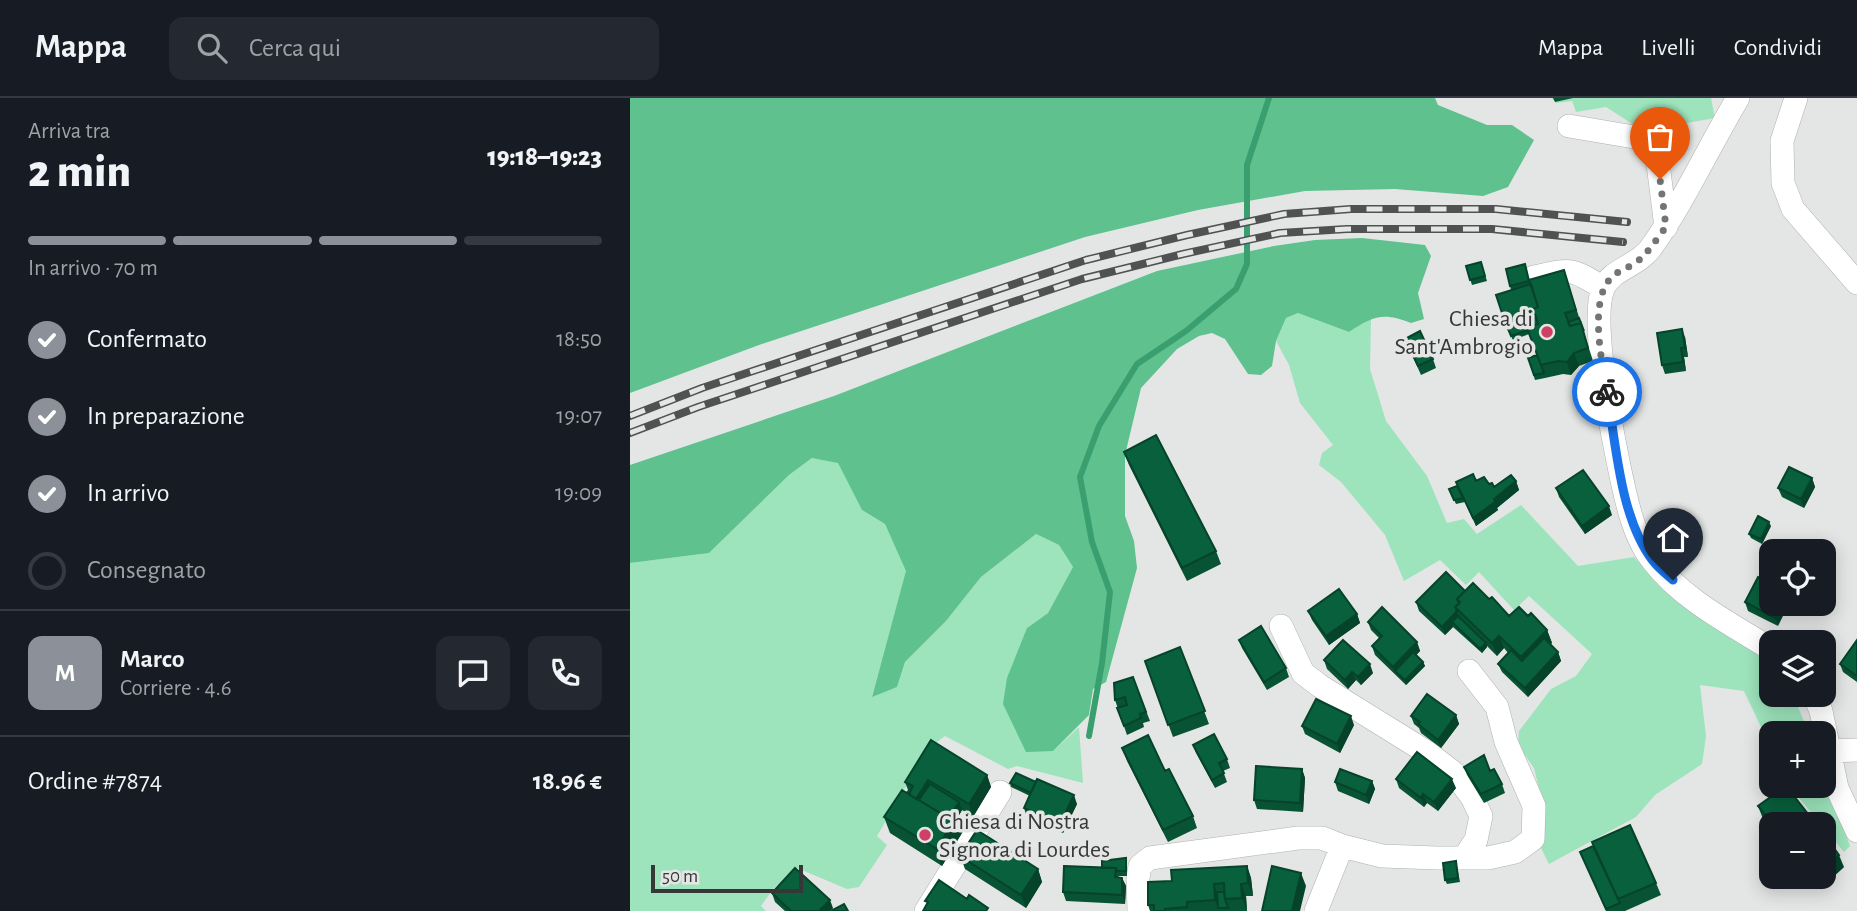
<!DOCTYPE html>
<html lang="it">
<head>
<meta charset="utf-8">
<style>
	body { margin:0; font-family:"Alegreya Sans",sans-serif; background:#242831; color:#f1f3f6; height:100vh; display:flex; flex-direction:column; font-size:26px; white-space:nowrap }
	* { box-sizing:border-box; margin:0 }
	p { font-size:23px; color:#9ea1a6 }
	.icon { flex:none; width:38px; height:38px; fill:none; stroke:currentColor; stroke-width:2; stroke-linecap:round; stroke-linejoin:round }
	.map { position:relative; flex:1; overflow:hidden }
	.drawer { display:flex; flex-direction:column; background:#171b24; width:630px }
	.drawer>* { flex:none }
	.buttons { position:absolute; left:1129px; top:441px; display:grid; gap:14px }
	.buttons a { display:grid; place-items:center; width:77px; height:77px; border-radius:14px; background:#171b24; box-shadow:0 4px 18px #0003; font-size:35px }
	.scale { position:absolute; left:21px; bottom:18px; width:152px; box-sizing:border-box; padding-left:7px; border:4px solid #363737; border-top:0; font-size:19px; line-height:24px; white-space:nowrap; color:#363737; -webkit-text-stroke:5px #e3e6e4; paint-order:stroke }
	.pin { position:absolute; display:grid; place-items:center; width:60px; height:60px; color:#fff; margin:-72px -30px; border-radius:50% 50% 50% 0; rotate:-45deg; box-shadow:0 0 7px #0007 }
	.pin .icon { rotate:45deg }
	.courier { position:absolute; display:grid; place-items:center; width:70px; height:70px; margin:-35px; border:5px solid #1a73e8; border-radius:50%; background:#fff; color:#222; box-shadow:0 2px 9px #0007 }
	.head em { font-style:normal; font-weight:800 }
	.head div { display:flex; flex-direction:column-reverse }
	.head { display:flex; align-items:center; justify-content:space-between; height:119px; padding:0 28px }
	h1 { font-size:46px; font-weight:800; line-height:52px }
	.bar { display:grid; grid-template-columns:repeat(4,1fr); gap:10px 7px; align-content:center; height:84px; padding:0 28px }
	.bar i { height:9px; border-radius:5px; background:#363941 }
	.bar .on { background:#8c9099 }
	.bar p { grid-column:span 4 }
	.line { display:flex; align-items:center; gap:18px; padding:0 28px; border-top:2px solid #363941 }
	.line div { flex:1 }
	.round { display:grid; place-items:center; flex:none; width:74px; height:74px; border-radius:14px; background:#242831 }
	ol { padding:0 28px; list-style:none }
	li { display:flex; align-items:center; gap:21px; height:77px }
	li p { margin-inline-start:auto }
	li .icon { padding:7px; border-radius:50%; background:#8c9099; color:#fff; stroke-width:4 }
	li:last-child { color:#9ea1a6 }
	li i { width:38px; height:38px; border:4px solid #363941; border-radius:50% }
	header { display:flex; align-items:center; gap:42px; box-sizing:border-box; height:98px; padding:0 35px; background:#171b24; border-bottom:2px solid #363941 }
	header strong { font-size:33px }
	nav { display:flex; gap:38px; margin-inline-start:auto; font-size:24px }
	.search { width:490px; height:63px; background:#242831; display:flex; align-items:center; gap:18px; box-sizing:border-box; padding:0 24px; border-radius:14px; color:#9ea1a6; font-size:26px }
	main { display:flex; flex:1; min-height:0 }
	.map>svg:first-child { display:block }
</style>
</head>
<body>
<header>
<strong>Mappa</strong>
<div class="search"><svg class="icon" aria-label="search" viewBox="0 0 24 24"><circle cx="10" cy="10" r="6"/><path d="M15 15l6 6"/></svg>Cerca qui</div>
<nav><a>Mappa</a><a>Livelli</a><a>Condividi</a></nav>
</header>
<main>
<section class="drawer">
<div class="head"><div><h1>2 min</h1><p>Arriva tra</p></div><em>19:18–19:23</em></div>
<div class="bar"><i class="on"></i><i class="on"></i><i class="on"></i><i></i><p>In arrivo · 70 m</p></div>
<ol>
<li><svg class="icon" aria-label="check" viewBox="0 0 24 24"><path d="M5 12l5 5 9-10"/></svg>Confermato<p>18:50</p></li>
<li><svg class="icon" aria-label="check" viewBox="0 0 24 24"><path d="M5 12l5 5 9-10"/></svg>In preparazione<p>19:07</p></li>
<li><svg class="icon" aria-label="check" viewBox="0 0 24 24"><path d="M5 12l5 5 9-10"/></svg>In arrivo<p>19:09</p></li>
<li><i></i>Consegnato</li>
</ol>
<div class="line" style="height:126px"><b class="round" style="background:#8c9099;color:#fff">M</b><div><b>Marco</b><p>Corriere · 4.6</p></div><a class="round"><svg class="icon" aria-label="chat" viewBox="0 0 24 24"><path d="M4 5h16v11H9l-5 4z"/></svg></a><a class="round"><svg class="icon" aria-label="phone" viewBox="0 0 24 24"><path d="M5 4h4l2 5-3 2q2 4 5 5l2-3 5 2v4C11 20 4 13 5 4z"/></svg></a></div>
<div class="line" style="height:91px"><div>Ordine #7874</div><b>18.96 €</b></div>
</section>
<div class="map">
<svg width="1227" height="813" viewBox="0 0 1227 813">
	<rect width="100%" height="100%" fill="#e3e6e4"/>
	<path fill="#9de4bc" d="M 922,0 L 1081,0 L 1085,20 L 1046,27 L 1050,45 L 1031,48 L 1028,35 L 1018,36 L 976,9 L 946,14 L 942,3 L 926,5 Z
		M 668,215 L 719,234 L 741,219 L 740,271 L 756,323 L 797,378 L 817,425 L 834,421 L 847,436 L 891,407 L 948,468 L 1004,459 L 1037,495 L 1141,566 L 1141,597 L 1163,597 L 1179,635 L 1141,635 L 1141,650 L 1114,593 L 1070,587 L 1076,638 L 1072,666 L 1025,697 L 1006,719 L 919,766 L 910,748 L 910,694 L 904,670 L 888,647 L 889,633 L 921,591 L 946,578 L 962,556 L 899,498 L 884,512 L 849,474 L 836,487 L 810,462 L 774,483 L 755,437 L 711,384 L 689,367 L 692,355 L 703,347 L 670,305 L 659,267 L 646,243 L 656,220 Z
		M 182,360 L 208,364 L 232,412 L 255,426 L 277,473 L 242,598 L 267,589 L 275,564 L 316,523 L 351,479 L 406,436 L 429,447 L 443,469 L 418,515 L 397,530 L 423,653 L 449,629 L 453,685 L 387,668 L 378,671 L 315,638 L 298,651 L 247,738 L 257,747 L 229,789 L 217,791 L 167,770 L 144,790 L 131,808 L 136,813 L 0,813 L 0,465 L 79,455 L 159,377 Z
		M 1194,675 L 1220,748 L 1214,754 L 1194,729 L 1194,726 L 1191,726 L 1159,688 L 1194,688 Z"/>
	<path fill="#5ec18e" d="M 0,0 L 805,0 L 808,7 L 857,27 L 882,27 L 904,42 L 878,89 L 853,98 L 765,91 L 675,93 L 568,112 L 455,139 L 129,247 L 0,295 Z
		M 732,140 L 795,147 L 801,158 L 788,195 L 794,221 L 781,225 C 753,214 743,218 719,234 L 668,215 L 656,220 L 646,243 L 642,268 L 631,277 L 618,276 L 595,241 L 582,235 L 569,238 L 547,251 L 511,290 L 495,357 L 495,418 L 504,443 L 507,470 L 476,584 L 463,591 L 459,617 L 423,653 L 396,654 L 373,606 L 377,580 L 397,530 L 418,515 L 443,469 L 429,447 L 406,436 L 351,479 L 316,523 L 275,564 L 267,589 L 242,599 L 276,473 L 255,426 L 232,412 L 208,365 L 182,360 L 159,377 L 79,455 L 0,465 L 0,367 L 204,298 L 527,173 L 644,148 L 685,142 Z"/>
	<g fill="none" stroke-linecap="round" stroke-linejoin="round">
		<path stroke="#3a9f6f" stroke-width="6" d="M 459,638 L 472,565 L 480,494 L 462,444 L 450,379 L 469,328 L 507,266 L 556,233 L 606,191 L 617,166 L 617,67 L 639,0"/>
		<defs>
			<path id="minor" d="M 1108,0 C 1078,50 1054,104 1020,151 C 1006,169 981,171 973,191 C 958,225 989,376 1000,415 C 1005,432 1012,450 1023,463 C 1052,501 1101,526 1141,551
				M 1166,0 L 1152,43 L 1153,85 L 1163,111 L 1227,185
				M 939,28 L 1010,40 L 1027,58 L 1036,129
				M 904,179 C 941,171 940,169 973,190
				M 651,528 L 673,575 L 690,588 L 798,655 L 824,675 L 842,699 L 851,718 L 846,742 L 834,760
				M 1184,597 L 1191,613 L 1207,690 L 1227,733
				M 1200,653 L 1227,652
				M 296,813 L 370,694
				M 509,813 L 508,780 L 510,768 L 520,760 L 668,740 L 692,740 L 712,748 L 752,758 L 807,760 L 858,760 L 885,754 L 903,741 L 904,708 L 876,644 L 867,609 L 839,573
				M 686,813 L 712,748"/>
		</defs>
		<use href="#minor" stroke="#aeb1af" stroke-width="24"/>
		<use href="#minor" stroke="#fff" stroke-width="23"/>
		<defs>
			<path id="rail" d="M 0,318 L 72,290 L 456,162 L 557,137 L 654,116 L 721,111 L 866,111 L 997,124
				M 0,335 L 68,309 L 452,181 L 553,156 L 650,135 L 717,131 L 862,131 L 993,144"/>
		</defs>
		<use href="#rail" stroke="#505251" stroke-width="8"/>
		<use href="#rail" stroke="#e3e6e4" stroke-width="5" stroke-dasharray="16" stroke-linecap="butt"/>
	</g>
	<path fill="#085334" d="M 923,0 L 943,0 L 925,4 Z
		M 851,164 L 857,183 L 842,187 L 836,168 Z
		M 895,166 L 900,187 L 934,172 L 963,263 L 949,268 L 941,277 L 933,276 L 915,280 L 915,278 L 915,280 L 905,282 L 898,260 L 907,257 L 899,236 L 883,242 L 878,233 L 866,197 L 881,192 L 880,188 Z
		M 1055,239 L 1058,259 L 1054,259 L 1056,273 L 1035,276 L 1032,267 Z
		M 775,241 L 803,261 L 806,270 L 791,277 Z
		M 494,354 L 586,453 L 591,466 L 557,483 L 499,367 Z
		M 1182,380 L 1185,389 L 1174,410 L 1152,399 L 1148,390 Z
		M 846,383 L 864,389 L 886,383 L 889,392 L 867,410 L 868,412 L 846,428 L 835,404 L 826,406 L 819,391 Z
		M 926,390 L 982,417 L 955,436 L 929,399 Z
		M 1141,428 L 1132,446 L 1121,440 L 1119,436 Z
		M 1141,486 L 1148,528 L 1118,513 L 1115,504 Z
		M 834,492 L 859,501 L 879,518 L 898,518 L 917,532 L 922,545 L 920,546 L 928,554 L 931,563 L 898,599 L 872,574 L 868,566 L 878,555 L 874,550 L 867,558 L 857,548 L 857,549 L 852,555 L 823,529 L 815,537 L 789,513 L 786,504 Z
		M 678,513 L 727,516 L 730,525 L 699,547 L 682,522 Z
		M 738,524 L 787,544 L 790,553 L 786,557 L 793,564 L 795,568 L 776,587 L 745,557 L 742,548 L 749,540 L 741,532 Z
		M 609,542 L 656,570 L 659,579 L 637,592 L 612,550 Z
		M 1227,542 L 1227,584 L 1213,574 L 1210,566 Z
		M 550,549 L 579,626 L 543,639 L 515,563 Z
		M 694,562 L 743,575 L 731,587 L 726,582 L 718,591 L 697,571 Z
		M 503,579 L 520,623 L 513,625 L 514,629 L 497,637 L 485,602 Z
		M 826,617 L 829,626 L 811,650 L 791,635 L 789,630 L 784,626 L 781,618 Z
		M 724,627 L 710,655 L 675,636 L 672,628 Z
		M 563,647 L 597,661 L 600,670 L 593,673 L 597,684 L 585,690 L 566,655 Z
		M 492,650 L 535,673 L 563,718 L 567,730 L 538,744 L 497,663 Z
		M 834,669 L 872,686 L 875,695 L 854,705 L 837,677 Z
		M 672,671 L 675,680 L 673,714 L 627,711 L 624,702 Z
		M 357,677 L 361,689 L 343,719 L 332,712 L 328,719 L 332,721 L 335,730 L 312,768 L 260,735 L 254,719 L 278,692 L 275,684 Z
		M 734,680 L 742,683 L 745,691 L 739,706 L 708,693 L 705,684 Z
		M 766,681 L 826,690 L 808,713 L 797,705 L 794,709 L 769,690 Z
		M 380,685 L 447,706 L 433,735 L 397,719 L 394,710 L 400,698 L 381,689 Z
		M 1128,708 L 1186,726 L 1141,726 L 1141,731 L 1133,721 Z
		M 963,748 L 1026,785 L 1031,797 L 995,813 L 976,813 L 950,754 Z
		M 330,758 L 408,771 L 412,784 L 396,810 L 335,771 Z
		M 496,760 L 497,764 L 497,778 L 488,778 L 489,779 L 492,780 L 496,788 L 495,806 L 436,803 L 433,794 L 472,770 Z
		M 826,763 L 830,784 L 817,786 L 815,782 Z
		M 617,768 L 621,780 L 623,798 L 616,798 L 617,813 L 520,813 L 518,807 L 542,783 Z
		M 1214,769 L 1191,790 L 1181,779 L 1194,779 Z
		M 142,795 L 203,810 L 200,813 L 155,813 L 145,804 Z"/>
	<path fill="#06432b" d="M 1052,231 L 1055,239 L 1058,259 L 1055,250 Z
		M 1051,250 L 1054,259 L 1056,273 L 1053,264 Z
		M 944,255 L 949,268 L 941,277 L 937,264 Z
		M 1182,380 L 1185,389 L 1174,410 L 1171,401 Z
		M 886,383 L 889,392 L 867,410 L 868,412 L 846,428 L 843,420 Z
		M 979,408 L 982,417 L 955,436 L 952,428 Z
		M 1139,424 L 1141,428 L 1132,446 L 1131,441 Z
		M 1152,506 L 1159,506 L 1148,528 L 1145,520 Z
		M 827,513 L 830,522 L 822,524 L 823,529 L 815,537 L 812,529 Z
		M 727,516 L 730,525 L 699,547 L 696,538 Z
		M 917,532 L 922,545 L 895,571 L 891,559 Z
		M 869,538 L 874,550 L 867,558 L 862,545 Z
		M 787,544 L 790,553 L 768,576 L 765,573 L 763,569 Z
		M 856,545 L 857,549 L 852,555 L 850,551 Z
		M 928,554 L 931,563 L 898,599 L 895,590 Z
		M 793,564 L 795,568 L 776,587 L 775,582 Z
		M 740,566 L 743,575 L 731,587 L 728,579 Z
		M 722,574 L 726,582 L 718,591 L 715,582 Z
		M 826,617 L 829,626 L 811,650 L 808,642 Z
		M 721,618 L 724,627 L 710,655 L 707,646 Z
		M 672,671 L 675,680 L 673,714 L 670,705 Z
		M 357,677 L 361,689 L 343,719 L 339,706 Z
		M 822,681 L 826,690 L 808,713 L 804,704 Z
		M 298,682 L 303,694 L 293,710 L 285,703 Z
		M 742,683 L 745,691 L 739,706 L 736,697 Z
		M 793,696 L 797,705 L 794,709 L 791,700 Z
		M 444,697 L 447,706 L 433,735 L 430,726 Z
		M 329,704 L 332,712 L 325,724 L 322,715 Z
		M 332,721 L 335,730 L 312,768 L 307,751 L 323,723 Z
		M 1209,757 L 1214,769 L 1191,790 L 1186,779 L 1194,779 L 1194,771 Z
		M 617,768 L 621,780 L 623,798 L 618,785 Z
		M 408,771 L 412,784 L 396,810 L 391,797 Z
		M 671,775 L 676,788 L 670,813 L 662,813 Z
		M 492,780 L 496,788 L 495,806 L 492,797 Z
		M 584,786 L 588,798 L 588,810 L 585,802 Z
		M 611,786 L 616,798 L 617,813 L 612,800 Z
		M 200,802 L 203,810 L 200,813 L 189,813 Z"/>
	<path fill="#09603d" stroke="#06432b" stroke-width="2" d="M 851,164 L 855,178 L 840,182 L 836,168 Z
		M 895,166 L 899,183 L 880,188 L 876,171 Z
		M 934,172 L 946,212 L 935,215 L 940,228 L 951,225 L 958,250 L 944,255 L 937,264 L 928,263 L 911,267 L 897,230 L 908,226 L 903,211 L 908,209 L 899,182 Z
		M 901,186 L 908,209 L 903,211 L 904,215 L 875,224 L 866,197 Z
		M 906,219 L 908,226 L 897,230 L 898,232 L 881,238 L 877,228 Z
		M 949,220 L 954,233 L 951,225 L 940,228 L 938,224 Z
		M 1052,231 L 1055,250 L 1051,250 L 1053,264 L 1032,267 L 1027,235 Z
		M 790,233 L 803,261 L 788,268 L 775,241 Z
		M 907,257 L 914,275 L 904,277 L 898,260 Z
		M 526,337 L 586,453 L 552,470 L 494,354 Z
		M 1159,369 L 1182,380 L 1171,401 L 1148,390 Z
		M 953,372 L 979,408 L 952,428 L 926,390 Z
		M 843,376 L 846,383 L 854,379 L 859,386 L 862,385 L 864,389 L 881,377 L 886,383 L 864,401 L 865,404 L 843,420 L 826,384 Z
		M 827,388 L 833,400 L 824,402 L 819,391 Z
		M 1128,418 L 1139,424 L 1131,441 L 1119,436 Z
		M 816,474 L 835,493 L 827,501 L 829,506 L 825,509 L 827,513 L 812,529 L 786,504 Z
		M 1128,479 L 1141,486 L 1141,506 L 1152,506 L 1145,520 L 1115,504 Z
		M 843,485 L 859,501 L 862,499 L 879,518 L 889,509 L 898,518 L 901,515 L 917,532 L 891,559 L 869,538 L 862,545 L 825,509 L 830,504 L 827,501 Z
		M 709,491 L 727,516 L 696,538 L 678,513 Z
		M 752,509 L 787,544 L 763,569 L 742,548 L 752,538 L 738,524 Z
		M 828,518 L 856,545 L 850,551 L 822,524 Z
		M 631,528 L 656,570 L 634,584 L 609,542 Z
		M 914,540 L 928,554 L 895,590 L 868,566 L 881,552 L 892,563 Z
		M 713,542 L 740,566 L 728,579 L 722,574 L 715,582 L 694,562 Z
		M 1227,542 L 1227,578 L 1210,566 Z
		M 550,549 L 575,613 L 538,627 L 515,563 Z
		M 783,554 L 793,564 L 775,582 L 765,573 Z
		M 503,579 L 516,614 L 510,616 L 511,620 L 494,628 L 487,610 L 497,607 L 495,599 L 485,602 L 484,585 Z
		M 797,596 L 826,617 L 808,642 L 788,626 L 790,624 L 781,618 Z
		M 686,601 L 721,618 L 707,646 L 672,628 Z
		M 584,636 L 597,661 L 589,665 L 594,675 L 582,682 L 563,647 Z
		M 518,637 L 535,673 L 539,671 L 563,718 L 533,732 L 492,650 Z
		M 301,642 L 357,677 L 339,706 L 298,682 L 286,701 L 279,696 L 283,688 L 275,684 Z
		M 787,654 L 822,681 L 804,704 L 793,696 L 791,700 L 766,681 Z
		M 854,657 L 860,673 L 864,671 L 872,686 L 851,696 L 834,669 Z
		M 626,668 L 672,671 L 670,705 L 624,702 Z
		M 710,671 L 742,683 L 736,697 L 705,684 Z
		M 386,675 L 406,684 L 401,695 L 380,685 Z
		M 407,681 L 444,697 L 430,726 L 394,710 Z
		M 300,686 L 329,704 L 322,715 L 332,721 L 326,731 L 323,723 L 289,702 Z
		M 1156,688 L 1186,726 L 1143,726 L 1128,708 Z
		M 272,692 L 323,723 L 307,751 L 254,719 Z
		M 1000,727 L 1026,785 L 988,801 L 962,744 Z
		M 347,732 L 408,771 L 391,797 L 330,758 Z
		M 1194,736 L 1209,757 L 1194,771 Z
		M 963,748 L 990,805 L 976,811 L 950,754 Z
		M 496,760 L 496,773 L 487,773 L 486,770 L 472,770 L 472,763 Z
		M 826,763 L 828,780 L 815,782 L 813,765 Z
		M 434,768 L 486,770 L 485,779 L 492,780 L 492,797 L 433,794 Z
		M 617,768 L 618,785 L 611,786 L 612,800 L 595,801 L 594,785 L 584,786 L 585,802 L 557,804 L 557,809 L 535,811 L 535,813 L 524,813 L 524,807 L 518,807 L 518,784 L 542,783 L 541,772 Z
		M 642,768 L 671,775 L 662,813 L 632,813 Z
		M 165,770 L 200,802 L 189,813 L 161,813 L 142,795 Z
		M 309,782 L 337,801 L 339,797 L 358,810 L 356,813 L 293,813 L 298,804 L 295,803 Z
		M 587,794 L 594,794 L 595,801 L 598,810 L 588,810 Z
		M 214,806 L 218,813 L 201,813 Z"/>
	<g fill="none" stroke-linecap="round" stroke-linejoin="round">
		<path stroke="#737474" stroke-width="7" stroke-dasharray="0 12.6" d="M 977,294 C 972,264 959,205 980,181 C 988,172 999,170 1008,163 C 1019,154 1027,140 1036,129 L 1030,81"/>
		<path stroke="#1a73e8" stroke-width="9" d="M 977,294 C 986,346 990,420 1023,463 C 1028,470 1036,476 1043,482"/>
	</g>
	<g fill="#cf4066" stroke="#e3e6e4" stroke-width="2.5">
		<circle cx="917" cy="234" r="7"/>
		<circle cx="295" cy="737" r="7"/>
	</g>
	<g text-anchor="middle" stroke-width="7" stroke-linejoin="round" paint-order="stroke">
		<g font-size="24" fill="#363737" stroke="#e3e6e4" text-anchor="end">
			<text x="903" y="228">Chiesa di<tspan x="903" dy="28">Sant'Ambrogio</tspan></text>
			<text x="309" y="731" text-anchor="start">Chiesa di Nostra<tspan x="309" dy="28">Signora di Lourdes</tspan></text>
		</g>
	</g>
</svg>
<div class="buttons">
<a><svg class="icon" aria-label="locate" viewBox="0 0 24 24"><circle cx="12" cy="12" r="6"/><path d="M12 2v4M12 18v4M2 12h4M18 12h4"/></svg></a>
<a><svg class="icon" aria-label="layers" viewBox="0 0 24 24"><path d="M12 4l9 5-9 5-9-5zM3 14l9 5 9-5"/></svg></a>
<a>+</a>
<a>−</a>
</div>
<div class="scale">50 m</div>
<div class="pin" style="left:1030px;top:81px;background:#ea580c"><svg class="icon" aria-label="bag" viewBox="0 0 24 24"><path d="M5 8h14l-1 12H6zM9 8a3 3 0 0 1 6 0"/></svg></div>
<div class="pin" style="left:1043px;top:482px;background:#1f2937"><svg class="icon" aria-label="home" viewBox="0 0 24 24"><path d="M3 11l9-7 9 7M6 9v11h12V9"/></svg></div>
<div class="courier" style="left:977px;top:294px"><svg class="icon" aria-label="bike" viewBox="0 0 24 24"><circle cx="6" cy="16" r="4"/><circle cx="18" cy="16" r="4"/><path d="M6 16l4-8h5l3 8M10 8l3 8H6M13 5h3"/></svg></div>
</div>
</main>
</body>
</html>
